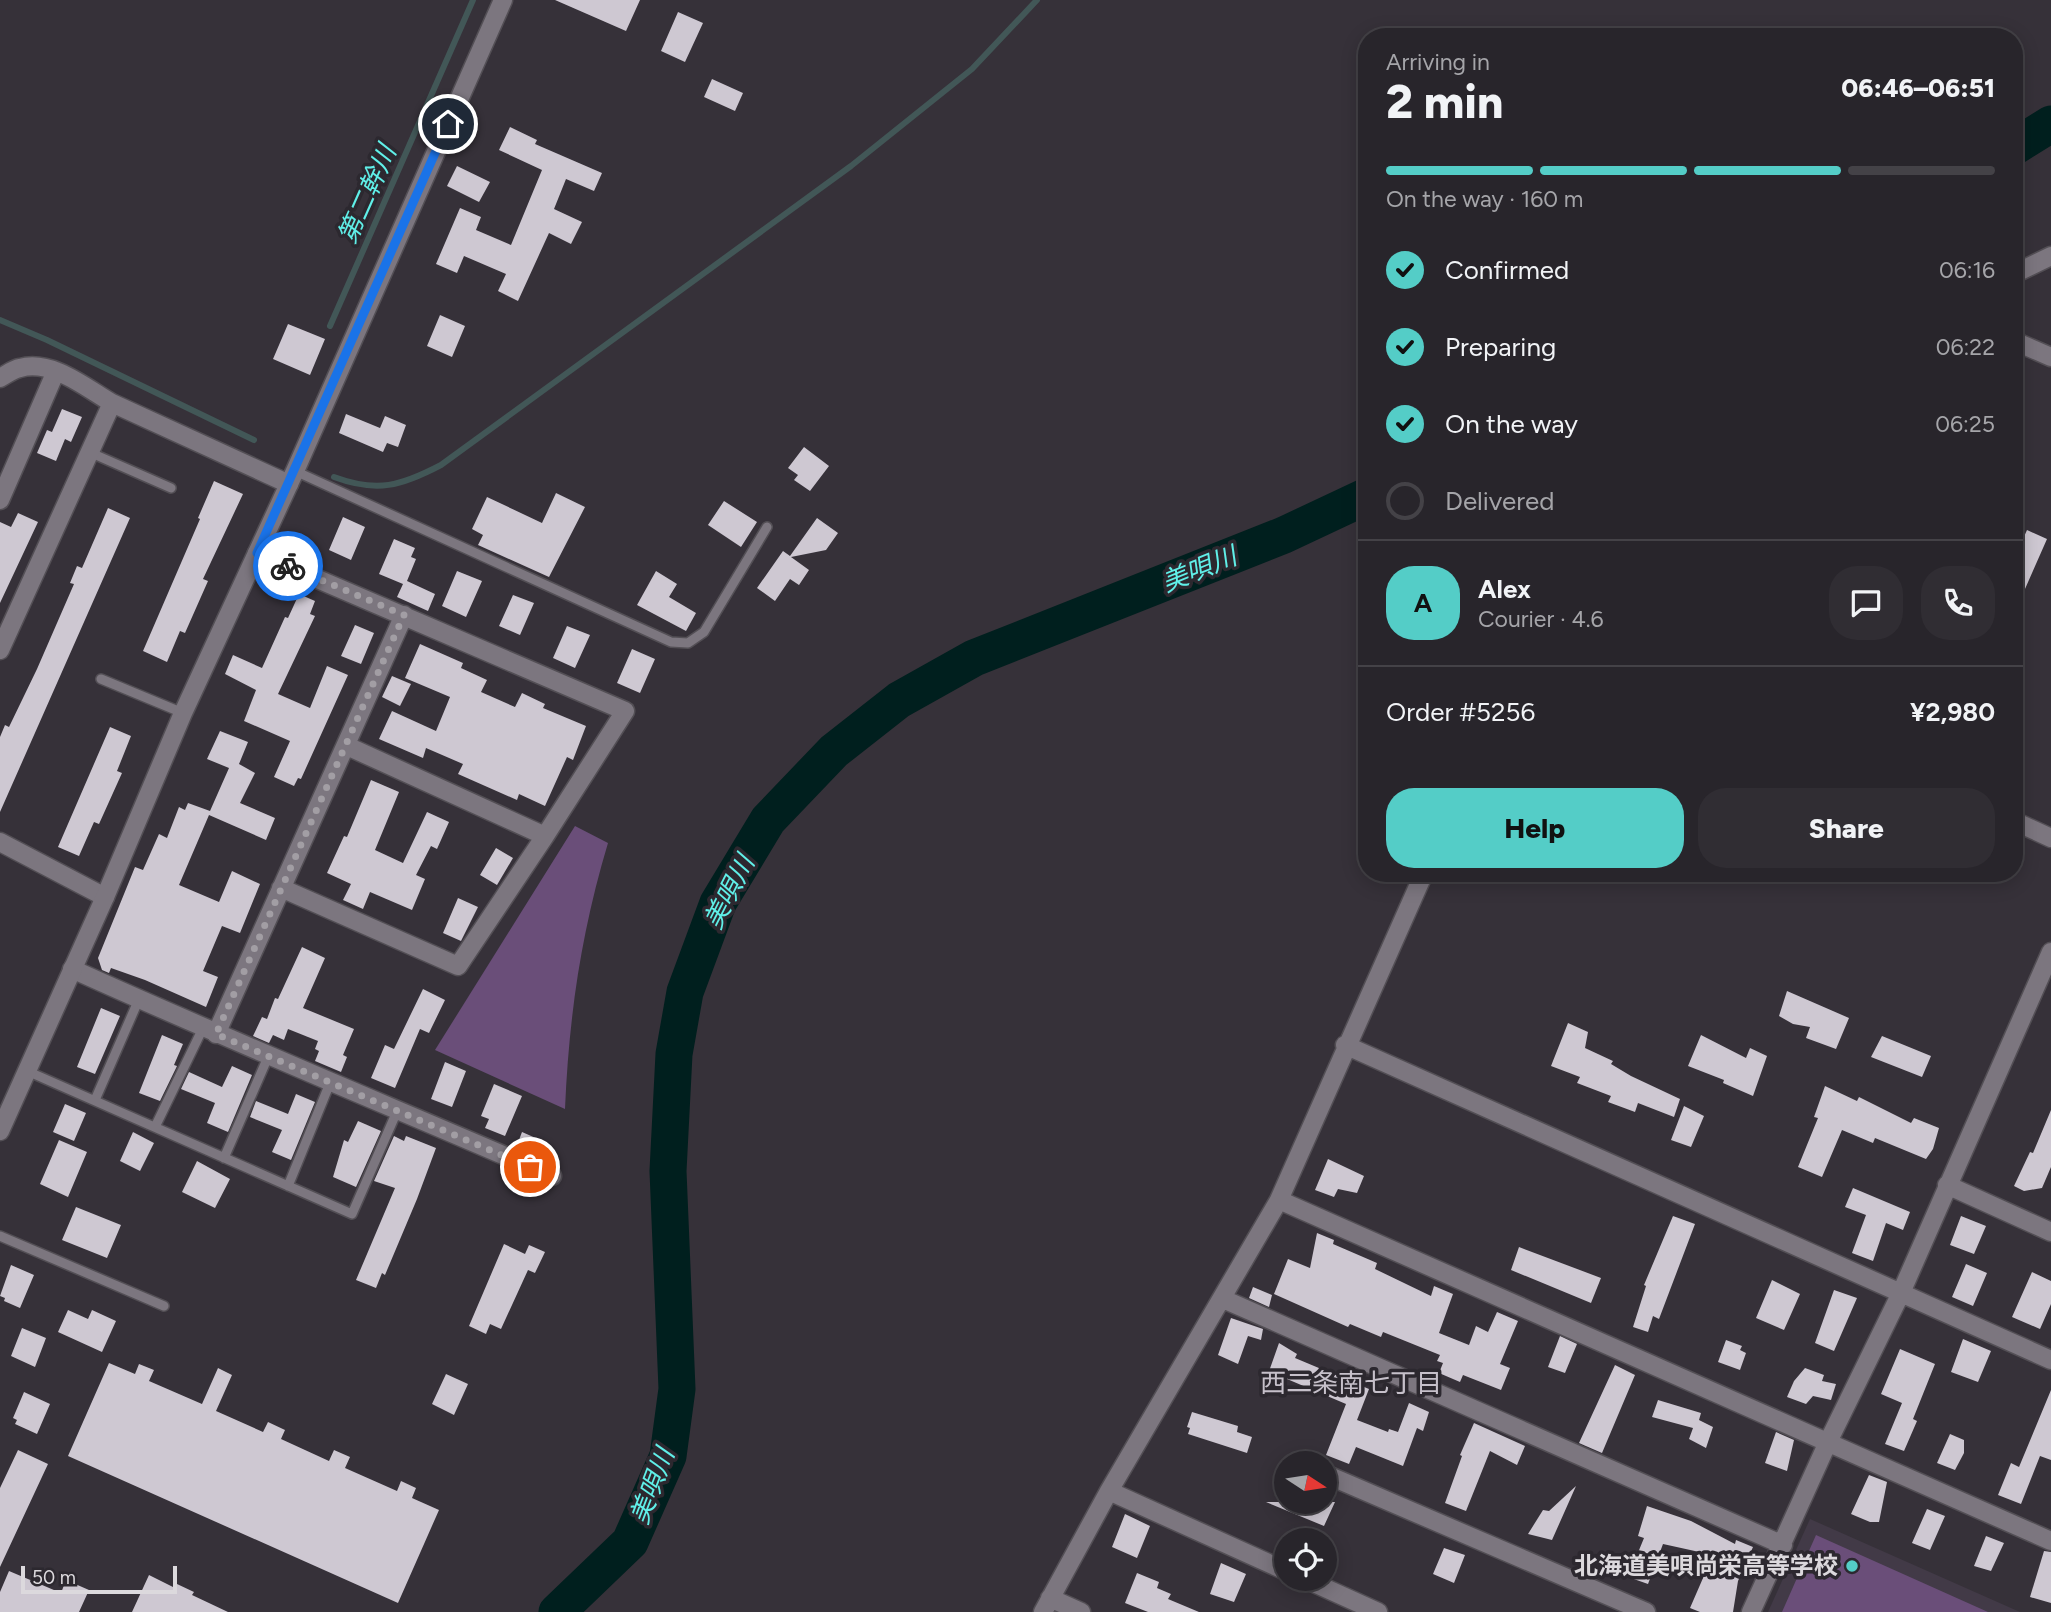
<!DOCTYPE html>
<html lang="en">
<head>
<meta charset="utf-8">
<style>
	body { margin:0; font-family:Figtree,"Noto Sans JP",sans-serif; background:#302d33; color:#f1f3f6; height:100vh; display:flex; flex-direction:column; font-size:26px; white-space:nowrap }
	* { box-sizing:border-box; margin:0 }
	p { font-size:23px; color:#a5a5a9 }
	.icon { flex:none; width:38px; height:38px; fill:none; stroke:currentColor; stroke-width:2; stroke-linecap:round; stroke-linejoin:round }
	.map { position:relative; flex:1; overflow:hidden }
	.drawer { position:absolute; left:1358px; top:28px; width:665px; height:854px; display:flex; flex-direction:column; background:#28252b; border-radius:28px; box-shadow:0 4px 18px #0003,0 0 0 2px #444247 }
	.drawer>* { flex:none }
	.needle { width:46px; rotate:102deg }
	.tools { position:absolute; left:1274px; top:1451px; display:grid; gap:14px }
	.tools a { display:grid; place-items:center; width:63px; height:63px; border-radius:50%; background:#28252b; box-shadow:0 4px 18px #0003,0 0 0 2px #444247; font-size:35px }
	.scale { position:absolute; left:21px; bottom:18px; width:156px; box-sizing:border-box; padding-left:7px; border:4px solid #dcd9dd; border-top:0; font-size:19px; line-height:24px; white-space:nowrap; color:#dcd9dd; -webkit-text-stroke:5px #2c282f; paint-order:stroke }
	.pin { position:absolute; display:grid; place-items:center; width:60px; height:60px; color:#fff; margin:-30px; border:4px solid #fff; border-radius:50%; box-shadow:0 2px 7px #0007 }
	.courier { position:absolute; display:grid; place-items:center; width:70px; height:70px; margin:-35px; border:5px solid #1a73e8; border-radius:50%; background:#fff; color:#222; box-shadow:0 2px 9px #0007 }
	.summary em { font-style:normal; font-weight:800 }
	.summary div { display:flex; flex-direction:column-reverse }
	.summary { display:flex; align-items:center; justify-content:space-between; height:119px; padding:0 28px }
	h1 { font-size:46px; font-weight:800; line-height:52px }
	.bar { display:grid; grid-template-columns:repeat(4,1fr); gap:10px 7px; align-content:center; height:84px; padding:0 28px }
	.bar i { height:9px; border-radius:5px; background:#444247 }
	.bar .current { background:#54cdc7 }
	.bar p { grid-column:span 4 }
	.line { display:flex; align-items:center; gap:18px; padding:0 28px; border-top:2px solid #444247 }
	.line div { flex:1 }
	.round { display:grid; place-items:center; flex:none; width:74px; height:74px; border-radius:28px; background:#302d33 }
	ol { padding:0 28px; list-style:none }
	li { display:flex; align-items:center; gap:21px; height:77px }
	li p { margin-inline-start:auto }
	li .icon { padding:7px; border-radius:50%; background:#54cdc7; color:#111; stroke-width:4 }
	li:last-child { color:#a5a5a9 }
	li i { width:38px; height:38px; border:4px solid #444247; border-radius:50% }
	.cta { display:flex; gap:14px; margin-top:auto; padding:14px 28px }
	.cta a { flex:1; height:80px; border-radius:28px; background:#54cdc7; color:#111; font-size:28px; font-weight:800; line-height:80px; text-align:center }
	.cta a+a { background:#302d33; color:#f1f3f6 }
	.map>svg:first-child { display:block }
</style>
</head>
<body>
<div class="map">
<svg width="2051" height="1612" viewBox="0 0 2051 1612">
	<rect width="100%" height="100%" fill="#363139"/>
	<path fill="#423a47" d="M 1810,1519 L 2020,1612 L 1768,1612 Z"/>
	<path fill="#6a4e79" d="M 575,826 L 608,843 C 581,933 569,1016 565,1109 L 435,1050 Z
		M 1816,1535 L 1988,1612 L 1782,1612 Z"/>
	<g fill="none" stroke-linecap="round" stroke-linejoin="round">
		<path stroke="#425757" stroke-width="6" d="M 0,320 L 47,340 L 254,440
			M 330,326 L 473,0
			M 334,477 C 377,493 401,486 441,465 L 851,166 L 972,69 L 1037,0"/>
		<path stroke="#001f1e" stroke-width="37" d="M 2014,147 L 2051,124
			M 557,1612 L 630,1542 L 668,1456 L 677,1389 L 668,1171 L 674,1054 L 685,992 L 718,903 L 768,820 L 834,751 L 899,700 L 974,658 L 1284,535 L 1367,496"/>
	</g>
	<path fill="#cec8d2" d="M 555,0 L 640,0 L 626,31 Z
		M 678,12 L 703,23 L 685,62 L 661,51 Z
		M 712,79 L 743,93 L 735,111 L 704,97 Z
		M 510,127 L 537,140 L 535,144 L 602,173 L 594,191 L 566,179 L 554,209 L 582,222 L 571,244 L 549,233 L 518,301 L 498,291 L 506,274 L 464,256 L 457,273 L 436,264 L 460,208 L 481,217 L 476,230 L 511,245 L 542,170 L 499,150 Z
		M 457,166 L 490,182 L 479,202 L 447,186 Z
		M 440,315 L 465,326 L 452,357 L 427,346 Z
		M 288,324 L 325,339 L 310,375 L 273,359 Z
		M 62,409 L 82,417 L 71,442 L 65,439 L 56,461 L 37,453 L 47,430 L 52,432 Z
		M 346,414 L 380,428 L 385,416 L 406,425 L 398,447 L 387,443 L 383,452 L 339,433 Z
		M 804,447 L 829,466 L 810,491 L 794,480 L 798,475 L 788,468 Z
		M 214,481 L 243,494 L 203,579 L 208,581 L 185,633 L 180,631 L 167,662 L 143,651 L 200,519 L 198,518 Z
		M 556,493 L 585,507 L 549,577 L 478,545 L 483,535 L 472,529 L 487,497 L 542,523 Z
		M 724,501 L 757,522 L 741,547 L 708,525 Z
		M 108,508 L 130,518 L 0,812 L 0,737 L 5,725 L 9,727 L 37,669 L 74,584 L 70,583 L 77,566 L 82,568 Z
		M 18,513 L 38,522 L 0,603 L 0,522 L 11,527 Z
		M 343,517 L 365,527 L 351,560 L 329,550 Z
		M 817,518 L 838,533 L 826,550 L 791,557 L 809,570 L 799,585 L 790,579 L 775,601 L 757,588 L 783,551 L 790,556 Z
		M 2027,530 L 2047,539 L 2014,614 L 2014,559 Z
		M 394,539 L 415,548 L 411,557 L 416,559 L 407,581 L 435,594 L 428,611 L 397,597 L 403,584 L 379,574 Z
		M 457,571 L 482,581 L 466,617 L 442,606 Z
		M 656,571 L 677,584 L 669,597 L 696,613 L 686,631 L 637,605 Z
		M 299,594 L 315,601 L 310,614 L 315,616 L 278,694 L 310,708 L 327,666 L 348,675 L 301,779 L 298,778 L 294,786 L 274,777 L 290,741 L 244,721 L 256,690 L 225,674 L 233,655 L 262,668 L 285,617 L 288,618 Z
		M 513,595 L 534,603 L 520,635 L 499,626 Z
		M 355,625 L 374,633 L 361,664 L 341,656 Z
		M 567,626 L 590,635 L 575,668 L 553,658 Z
		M 420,644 L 463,663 L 461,668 L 487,680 L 481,692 L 515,707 L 522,693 L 545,704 L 543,708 L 586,726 L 573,760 L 567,757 L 545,806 L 519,794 L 517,800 L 458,774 L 463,764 L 426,748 L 423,758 L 379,739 L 392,711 L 436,731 L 450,697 L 405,678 Z
		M 632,649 L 655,659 L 640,693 L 617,683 Z
		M 392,676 L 411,684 L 400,706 L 382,697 Z
		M 110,727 L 131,736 L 117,771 L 122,773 L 99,824 L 94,822 L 79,856 L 58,847 Z
		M 220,731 L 248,742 L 239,764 L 255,773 L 240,803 L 275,818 L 266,840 L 209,815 L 179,885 L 219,902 L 232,871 L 260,884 L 240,933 L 222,926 L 203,971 L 218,977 L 206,1007 L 145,980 L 111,968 L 109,973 L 102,970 L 98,958 L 135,867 L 143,870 L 159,834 L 167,838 L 179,807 L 185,810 L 188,803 L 210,811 L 229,768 L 207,759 Z
		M 371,780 L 399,792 L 375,850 L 403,863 L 427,812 L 449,822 L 437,849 L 431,846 L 416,875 L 425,879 L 412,910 L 370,892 L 363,909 L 343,900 L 351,884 L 327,873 L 344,836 L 347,837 Z
		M 496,848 L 513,858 L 497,885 L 480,875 Z
		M 458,898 L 478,907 L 461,941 L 443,933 Z
		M 302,947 L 325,958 L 303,1008 L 354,1029 L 343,1055 L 347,1057 L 341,1072 L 315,1061 L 319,1051 L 315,1049 L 318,1041 L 288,1029 L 284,1040 L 273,1035 L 269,1043 L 253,1036 L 262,1017 L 267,1019 L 275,998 L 278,999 Z
		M 423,989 L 445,1000 L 429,1033 L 420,1029 L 395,1088 L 371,1078 L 385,1045 L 394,1049 Z
		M 1787,991 L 1849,1018 L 1836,1049 L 1806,1038 L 1810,1027 L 1793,1024 L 1779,1016 Z
		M 101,1008 L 120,1016 L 95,1074 L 77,1067 Z
		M 1568,1023 L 1588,1032 L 1585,1048 L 1613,1061 L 1611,1064 L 1631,1076 L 1680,1099 L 1674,1117 L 1638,1103 L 1635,1112 L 1608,1102 L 1611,1096 L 1577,1083 L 1580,1077 L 1551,1066 Z
		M 162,1035 L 183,1044 L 174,1065 L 177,1066 L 160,1101 L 139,1093 Z
		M 1701,1035 L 1746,1058 L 1750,1048 L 1767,1056 L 1753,1096 L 1723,1083 L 1724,1080 L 1688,1066 Z
		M 1882,1036 L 1931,1056 L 1922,1077 L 1871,1057 Z
		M 445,1062 L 466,1071 L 452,1107 L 431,1099 Z
		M 232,1066 L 252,1075 L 228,1132 L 207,1123 L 215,1103 L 181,1089 L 189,1072 L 222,1087 Z
		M 494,1084 L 522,1096 L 505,1136 L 485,1128 L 489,1119 L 481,1116 Z
		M 1825,1086 L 1857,1101 L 1859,1097 L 1911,1123 L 1914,1118 L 1939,1128 L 1933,1149 L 1926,1159 L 1875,1138 L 1873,1143 L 1842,1130 L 1822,1177 L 1798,1167 L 1818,1118 L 1814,1117 Z
		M 296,1094 L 315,1102 L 291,1160 L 272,1152 L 282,1130 L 250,1117 L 256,1101 L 288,1114 Z
		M 65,1104 L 86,1113 L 74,1141 L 53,1132 Z
		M 1684,1106 L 1704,1116 L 1691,1147 L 1671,1140 Z
		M 2051,1110 L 2051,1167 L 2042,1188 L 2024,1191 L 2014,1186 L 2030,1152 L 2033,1153 Z
		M 358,1121 L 381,1131 L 356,1187 L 333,1177 L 344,1140 L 348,1142 Z
		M 133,1132 L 154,1143 L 140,1171 L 120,1161 Z
		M 522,1132 L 538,1139 L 531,1155 L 516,1148 Z
		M 394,1136 L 404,1141 L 406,1136 L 436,1148 L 417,1199 L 385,1275 L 382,1273 L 376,1288 L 356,1280 L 395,1188 L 374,1181 Z
		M 59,1140 L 87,1152 L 68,1197 L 40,1184 Z
		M 1328,1159 L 1364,1176 L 1357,1193 L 1338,1189 L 1334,1197 L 1315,1190 Z
		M 197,1161 L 230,1179 L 215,1208 L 182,1192 Z
		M 1853,1188 L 1910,1212 L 1903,1230 L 1886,1223 L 1873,1261 L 1852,1253 L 1866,1215 L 1845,1207 Z
		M 76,1207 L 121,1225 L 107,1258 L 62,1240 Z
		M 1673,1216 L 1695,1224 L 1659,1319 L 1653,1316 L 1648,1332 L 1633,1327 L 1646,1286 L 1644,1285 Z
		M 1961,1216 L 1986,1226 L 1974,1254 L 1950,1245 Z
		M 1317,1233 L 1334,1240 L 1333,1244 L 1377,1263 L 1375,1269 L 1431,1296 L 1434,1286 L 1453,1294 L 1439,1333 L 1469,1345 L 1476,1326 L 1488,1332 L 1497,1312 L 1518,1321 L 1500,1364 L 1510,1368 L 1501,1390 L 1463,1375 L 1460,1382 L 1439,1373 L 1443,1363 L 1437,1361 L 1440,1355 L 1383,1332 L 1381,1337 L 1350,1324 L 1348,1327 L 1274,1294 L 1288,1259 L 1310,1268 Z
		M 504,1244 L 525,1254 L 529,1245 L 545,1252 L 535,1273 L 528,1270 L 501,1329 L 490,1324 L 486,1334 L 469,1326 Z
		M 1519,1247 L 1601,1278 L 1591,1303 L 1511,1270 Z
		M 1966,1264 L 1987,1273 L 1973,1306 L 1952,1297 Z
		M 11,1265 L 34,1275 L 20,1308 L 4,1301 L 5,1298 L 0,1296 Z
		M 2032,1272 L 2051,1281 L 2051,1304 L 2040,1329 L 2012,1317 Z
		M 1772,1280 L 1800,1294 L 1784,1330 L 1756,1318 Z
		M 1253,1287 L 1272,1295 L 1269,1307 L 1249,1298 Z
		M 1834,1290 L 1857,1298 L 1834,1351 L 1815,1343 Z
		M 68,1310 L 88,1319 L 92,1310 L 116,1321 L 102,1352 L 58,1332 Z
		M 1231,1318 L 1263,1329 L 1261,1340 L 1248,1336 L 1238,1364 L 1218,1355 Z
		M 22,1328 L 46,1338 L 35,1367 L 11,1356 Z
		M 1560,1336 L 1577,1344 L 1565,1373 L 1548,1367 Z
		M 1963,1339 L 1991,1351 L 1978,1382 L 1951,1372 Z
		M 1726,1340 L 1742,1346 L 1740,1350 L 1746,1353 L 1740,1370 L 1718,1362 Z
		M 1279,1343 L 1297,1354 L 1295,1358 L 1369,1389 L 1357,1420 L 1388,1432 L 1389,1429 L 1398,1432 L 1409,1403 L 1429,1412 L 1423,1431 L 1417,1428 L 1403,1466 L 1356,1447 L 1349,1464 L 1326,1455 L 1346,1404 L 1287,1379 L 1285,1382 L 1267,1377 Z
		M 1900,1349 L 1935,1364 L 1913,1419 L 1917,1421 L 1904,1451 L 1885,1444 L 1902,1403 L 1881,1394 Z
		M 109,1363 L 135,1374 L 139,1364 L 154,1370 L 149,1381 L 202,1404 L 218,1368 L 232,1375 L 216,1411 L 263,1432 L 268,1422 L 285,1430 L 281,1439 L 329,1461 L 334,1450 L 350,1457 L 345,1468 L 397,1491 L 401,1481 L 416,1488 L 412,1498 L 439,1510 L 398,1603 L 68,1456 Z
		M 1615,1365 L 1635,1375 L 1602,1453 L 1579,1443 Z
		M 1805,1368 L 1824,1375 L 1822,1381 L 1836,1384 L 1831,1400 L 1813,1396 L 1806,1404 L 1787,1397 L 1794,1381 Z
		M 446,1374 L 468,1384 L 454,1415 L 432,1404 Z
		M 2051,1390 L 2051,1460 L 2040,1456 L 2021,1504 L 1998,1495 L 2011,1463 L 2019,1467 Z
		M 24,1392 L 50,1404 L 37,1434 L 15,1424 L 17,1420 L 13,1418 Z
		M 1658,1400 L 1701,1413 L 1699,1420 L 1713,1427 L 1706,1448 L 1689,1439 L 1693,1428 L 1652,1417 Z
		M 1192,1412 L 1238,1426 L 1237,1432 L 1252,1437 L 1247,1453 L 1188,1434 L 1190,1428 L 1187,1427 Z
		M 1474,1423 L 1525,1446 L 1517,1465 L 1490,1451 L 1466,1511 L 1445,1503 L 1462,1456 L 1460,1455 Z
		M 1776,1432 L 1794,1440 L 1787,1471 L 1765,1463 Z
		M 1950,1434 L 1964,1440 L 1964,1453 L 1955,1470 L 1937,1463 Z
		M 18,1450 L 48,1464 L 0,1567 L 0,1488 Z
		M 1869,1475 L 1887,1482 L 1879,1522 L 1870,1522 L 1851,1514 Z
		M 1576,1486 L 1552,1540 L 1528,1534 L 1543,1510 L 1549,1511 Z
		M 1266,1502 L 1335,1502 L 1324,1526 Z
		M 1647,1506 L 1691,1521 L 1735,1544 L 1736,1540 L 1753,1547 L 1738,1581 L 1733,1612 L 1700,1612 L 1690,1608 L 1713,1555 L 1663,1544 L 1648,1584 L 1628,1577 L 1644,1538 L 1638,1536 Z
		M 1927,1509 L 1945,1516 L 1930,1550 L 1912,1543 Z
		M 1125,1514 L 1150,1526 L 1137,1558 L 1112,1547 Z
		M 1986,1536 L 2004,1543 L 1991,1571 L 1974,1566 Z
		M 1444,1548 L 1465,1555 L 1454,1583 L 1433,1574 Z
		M 2044,1551 L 2051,1552 L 2051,1603 L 2030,1597 Z
		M 1221,1563 L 1246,1574 L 1234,1602 L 1210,1594 Z
		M 9,1571 L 61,1593 L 66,1580 L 89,1590 L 79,1612 L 0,1612 L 0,1592 Z
		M 1137,1573 L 1159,1582 L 1157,1588 L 1171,1594 L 1168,1599 L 1199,1612 L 1148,1612 L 1125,1603 Z
		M 149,1575 L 175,1588 L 177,1584 L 194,1592 L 192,1595 L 228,1612 L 132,1612 Z"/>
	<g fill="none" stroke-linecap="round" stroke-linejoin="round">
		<defs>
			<path id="service" d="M 89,452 L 171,488
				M 295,471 L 671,642 L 688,643 L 704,632 L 767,527
				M 101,679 L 183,713
				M 27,1071 L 352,1214 L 398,1109
				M 95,1100 L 139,999
				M 155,1127 L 203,1028
				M 224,1158 L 268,1057
				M 288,1186 L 330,1083
				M 0,1236 L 164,1306"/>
			<path id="minor" d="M 2014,274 L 2051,256
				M 2014,341 L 2051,357
				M 0,378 C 6,375 13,369 20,368 C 52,359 86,388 112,403
				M 0,500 L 56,371
				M 257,553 L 625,711 L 545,836
				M 0,650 L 112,403 L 289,484
				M 2014,821 L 2051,838
				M 0,842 L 105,897
				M 281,888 L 458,966 L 545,836 L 347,746
				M 72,969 C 231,1041 392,1107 552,1176
				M 216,1034 L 404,615
				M 1345,1045 L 2051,1360
				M 1947,1185 L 2051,1232
				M 1279,1200 L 2051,1541
				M 1223,1299 L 1783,1545
				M 1325,1474 L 1646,1612
				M 1109,1491 L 1286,1571
				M 1303,1578 L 1378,1612
				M 1050,1598 L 1081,1612
				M 1043,1612 L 1109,1491 L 1279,1200 L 1424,873
				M 1751,1612 L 1828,1442 L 1900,1295 L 2051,952"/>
			<path id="tertiary" d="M 0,1131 L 105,897 L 183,713 L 295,471 L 503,0"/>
		</defs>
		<use href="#service" stroke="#534f55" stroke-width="12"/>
		<use href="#minor" stroke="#534f55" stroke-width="21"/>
		<use href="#tertiary" stroke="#534f55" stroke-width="21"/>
		<use href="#service" stroke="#7c767f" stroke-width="9"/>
		<use href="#minor" stroke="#7c767f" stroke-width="18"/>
		<use href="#tertiary" stroke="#7c767f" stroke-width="18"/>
	</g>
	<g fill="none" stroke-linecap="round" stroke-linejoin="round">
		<path stroke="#a29ea4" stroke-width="7" stroke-dasharray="0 12.6" d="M 288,566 L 404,615 L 216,1034 L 530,1167"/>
		<path stroke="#1a73e8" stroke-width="9" d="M 288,566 L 257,553 L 448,124"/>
	</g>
	<circle fill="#54cdc7" stroke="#2c282f" stroke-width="2.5" cx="1852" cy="1566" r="7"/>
	<g text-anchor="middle" stroke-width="7" stroke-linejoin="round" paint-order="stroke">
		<g font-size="24" font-weight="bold" fill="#dcd9dd" stroke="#2c282f" text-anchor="end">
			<text x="1838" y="1574">北海道美唄尚栄高等学校</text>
		</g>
		<g font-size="26" font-style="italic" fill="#60f0e9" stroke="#2c282f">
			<text transform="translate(367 194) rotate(-66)" y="9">第二幹川</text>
			<text transform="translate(1199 569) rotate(-22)" y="9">美唄川</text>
			<text transform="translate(729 892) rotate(-63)" y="9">美唄川</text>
			<text transform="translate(652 1486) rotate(-69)" y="9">美唄川</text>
		</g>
		<g font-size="26" fill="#c6c0ca" stroke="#2c282f">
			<text x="1351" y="1392">西二条南七丁目</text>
		</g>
	</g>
</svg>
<div class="tools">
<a><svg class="needle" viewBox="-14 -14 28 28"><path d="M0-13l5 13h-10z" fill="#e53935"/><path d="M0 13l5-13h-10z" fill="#a5a5a9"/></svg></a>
<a><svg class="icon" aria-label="locate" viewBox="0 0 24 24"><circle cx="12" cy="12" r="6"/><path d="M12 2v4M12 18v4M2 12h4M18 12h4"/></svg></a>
</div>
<div class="scale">50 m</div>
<div class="pin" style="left:530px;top:1167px;background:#ea580c"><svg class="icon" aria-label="bag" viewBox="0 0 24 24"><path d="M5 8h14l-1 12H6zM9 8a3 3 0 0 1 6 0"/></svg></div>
<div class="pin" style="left:448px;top:124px;background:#1f2937"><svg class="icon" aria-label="home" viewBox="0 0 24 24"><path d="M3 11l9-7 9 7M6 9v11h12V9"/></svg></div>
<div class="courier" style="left:288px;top:566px"><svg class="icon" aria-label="bike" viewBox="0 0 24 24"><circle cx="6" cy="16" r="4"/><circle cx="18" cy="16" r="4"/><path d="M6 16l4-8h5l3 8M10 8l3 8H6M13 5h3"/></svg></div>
<section class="drawer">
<div class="summary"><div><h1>2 min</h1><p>Arriving in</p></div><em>06:46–06:51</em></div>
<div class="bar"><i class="current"></i><i class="current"></i><i class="current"></i><i></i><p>On the way · 160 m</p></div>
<ol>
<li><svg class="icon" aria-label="check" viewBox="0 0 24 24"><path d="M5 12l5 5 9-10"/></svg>Confirmed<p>06:16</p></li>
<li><svg class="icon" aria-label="check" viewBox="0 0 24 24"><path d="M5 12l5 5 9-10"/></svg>Preparing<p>06:22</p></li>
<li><svg class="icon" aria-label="check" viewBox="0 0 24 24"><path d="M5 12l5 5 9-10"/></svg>On the way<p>06:25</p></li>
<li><i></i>Delivered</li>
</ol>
<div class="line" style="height:126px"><b class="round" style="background:#54cdc7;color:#111">A</b><div><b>Alex</b><p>Courier · 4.6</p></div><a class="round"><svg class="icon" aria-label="chat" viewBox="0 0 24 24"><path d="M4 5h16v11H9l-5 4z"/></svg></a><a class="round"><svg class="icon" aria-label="phone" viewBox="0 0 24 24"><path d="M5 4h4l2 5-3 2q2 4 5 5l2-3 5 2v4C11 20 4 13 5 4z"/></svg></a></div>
<div class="line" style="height:91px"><div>Order #5256</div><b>¥2,980</b></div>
<div class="cta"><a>Help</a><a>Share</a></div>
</section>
</div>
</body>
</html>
